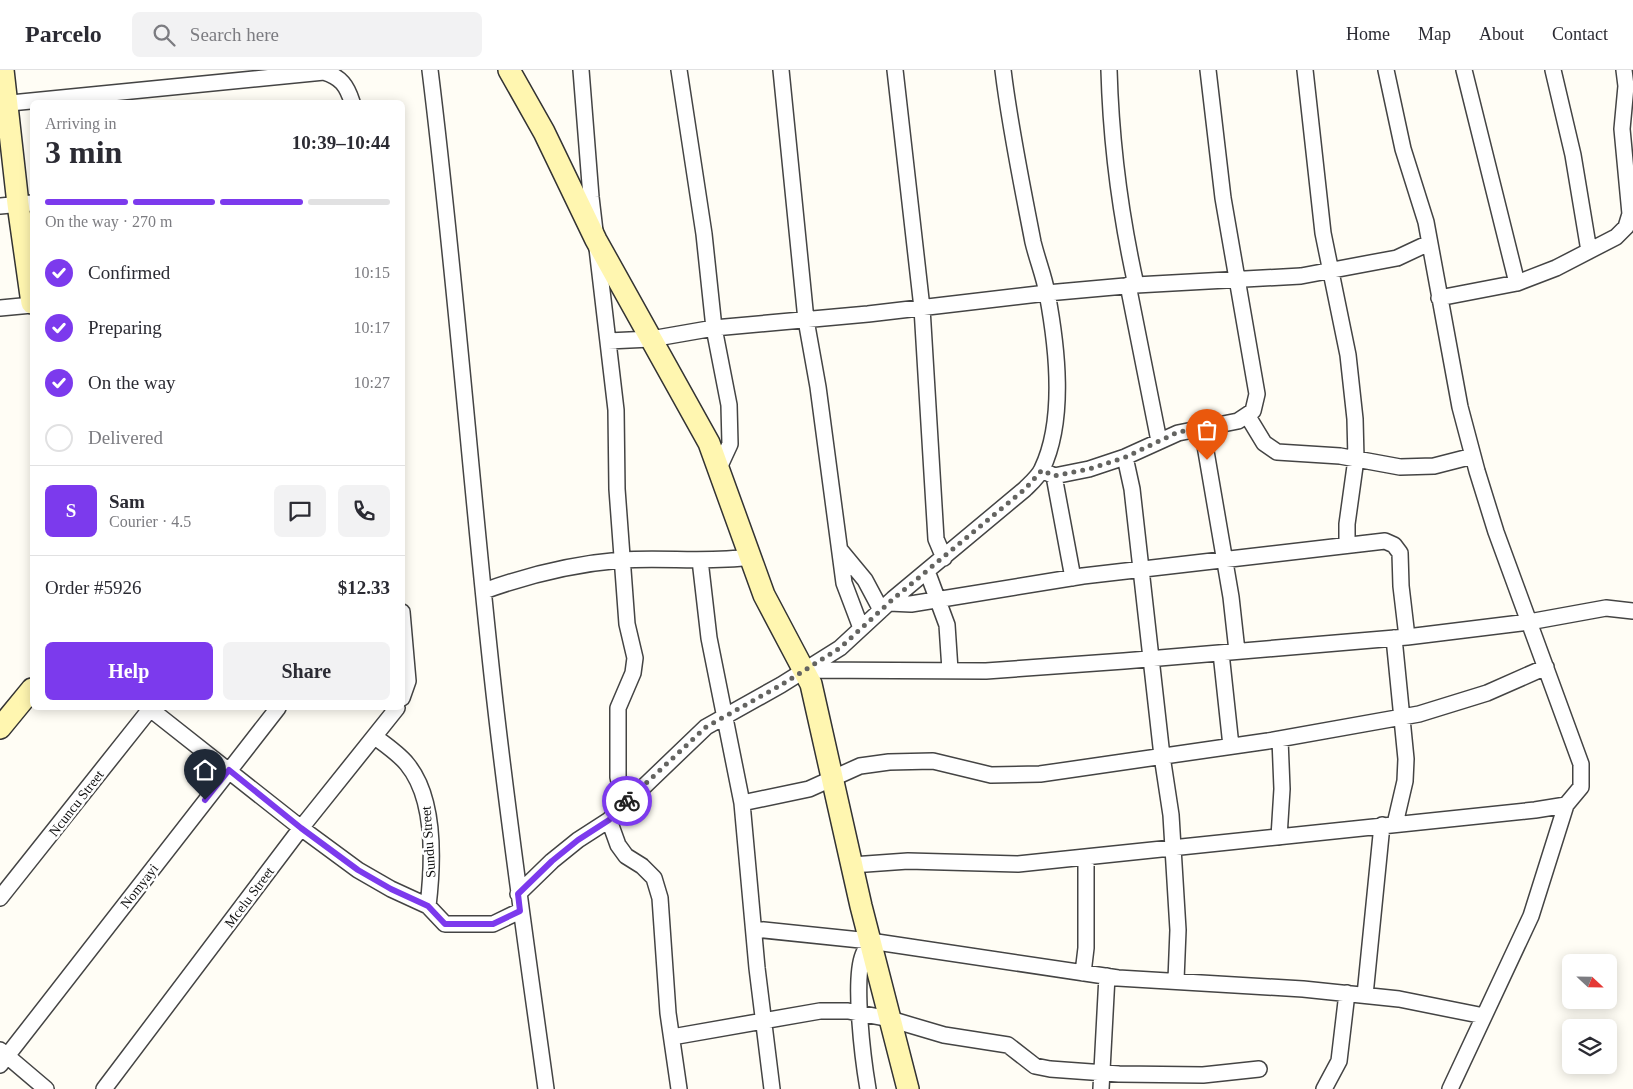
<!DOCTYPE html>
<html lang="en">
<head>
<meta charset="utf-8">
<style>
	body { margin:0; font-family:Georgia,serif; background:#f2f2f3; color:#2b2b33; height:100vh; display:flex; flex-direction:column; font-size:19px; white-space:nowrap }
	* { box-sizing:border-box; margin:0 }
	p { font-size:16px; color:#7c7c81 }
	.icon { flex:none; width:28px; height:28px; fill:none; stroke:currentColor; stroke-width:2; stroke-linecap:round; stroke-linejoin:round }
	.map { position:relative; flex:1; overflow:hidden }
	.sheet { position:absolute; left:30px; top:30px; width:375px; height:610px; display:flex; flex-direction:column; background:#fff; border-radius:8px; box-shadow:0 2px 12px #0003 }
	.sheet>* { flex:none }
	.needle { width:32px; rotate:112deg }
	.tools { position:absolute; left:1562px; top:884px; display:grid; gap:10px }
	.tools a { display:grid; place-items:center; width:55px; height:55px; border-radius:8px; background:#fff; box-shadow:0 2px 12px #0003; font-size:25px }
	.pin { position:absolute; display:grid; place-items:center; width:42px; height:42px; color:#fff; margin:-51px -21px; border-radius:50% 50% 50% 0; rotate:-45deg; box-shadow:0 0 5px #0007 }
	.pin .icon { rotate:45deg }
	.courier { position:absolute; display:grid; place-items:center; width:50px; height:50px; margin:-25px; border:4px solid #7c3aed; border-radius:50%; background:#fff; color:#222; box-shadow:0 1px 6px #0007 }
	.headline em { font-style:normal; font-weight:600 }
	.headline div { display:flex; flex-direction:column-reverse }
	.headline { display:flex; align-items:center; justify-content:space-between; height:85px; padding:0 15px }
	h1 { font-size:32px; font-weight:600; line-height:38px }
	.bar { display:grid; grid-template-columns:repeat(4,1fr); gap:8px 5px; align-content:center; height:60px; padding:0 15px }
	.bar i { height:6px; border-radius:4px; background:#e1e1e2 }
	.bar .selected { background:#7c3aed }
	.bar p { grid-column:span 4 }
	.line { display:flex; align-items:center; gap:12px; padding:0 15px; border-top:1px solid #e1e1e2 }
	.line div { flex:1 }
	.round { display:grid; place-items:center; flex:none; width:52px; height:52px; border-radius:8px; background:#f2f2f3 }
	ol { padding:0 15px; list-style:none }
	li { display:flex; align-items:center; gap:15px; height:55px }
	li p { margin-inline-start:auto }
	li .icon { padding:5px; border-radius:50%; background:#7c3aed; color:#fff; stroke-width:4 }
	li:last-child { color:#7c7c81 }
	li i { width:28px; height:28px; border:2px solid #e1e1e2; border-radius:50% }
	.cta { display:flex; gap:10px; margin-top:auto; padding:10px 15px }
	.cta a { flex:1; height:58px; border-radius:8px; background:#7c3aed; color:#fff; font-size:20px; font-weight:600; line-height:58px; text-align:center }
	.cta a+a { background:#f2f2f3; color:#2b2b33 }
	header { display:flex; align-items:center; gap:30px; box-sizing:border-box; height:70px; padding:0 25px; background:#fff; border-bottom:1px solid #e1e1e2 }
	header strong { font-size:24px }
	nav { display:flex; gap:28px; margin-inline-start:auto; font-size:18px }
	.search { width:350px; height:45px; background:#f2f2f3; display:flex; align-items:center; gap:12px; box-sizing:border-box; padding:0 18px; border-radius:8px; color:#7c7c81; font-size:19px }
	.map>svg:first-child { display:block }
</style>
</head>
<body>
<header>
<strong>Parcelo</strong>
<div class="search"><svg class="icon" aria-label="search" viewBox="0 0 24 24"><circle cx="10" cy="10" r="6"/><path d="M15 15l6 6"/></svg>Search here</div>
<nav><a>Home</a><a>Map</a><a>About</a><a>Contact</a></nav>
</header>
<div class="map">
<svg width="1633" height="1019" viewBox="0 0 1633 1019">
	<rect width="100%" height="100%" fill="#fffdf5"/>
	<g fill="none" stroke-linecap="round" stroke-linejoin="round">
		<defs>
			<path id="street" d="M 430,0 C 455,201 470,403 492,605 C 507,744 527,881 546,1019
				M 581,0 L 591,127 L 616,340 L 617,419 L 627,554 L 635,588 L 633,603 L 618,638 L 618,707 L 624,734
				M 679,0 L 704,164 L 714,258 L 729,335 L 730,374 L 718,400
				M 781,0 L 806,250 L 818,317 L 844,513 L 861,558
				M 895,0 L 922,238 L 936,469 L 944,488
				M 1109,0 C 1111,73 1120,143 1136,215
				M 1305,0 L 1323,163 L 1348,285 L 1355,349 L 1356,389 L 1347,454 L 1347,475
				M 1464,0 L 1517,213
				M 1553,0 L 1573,85 L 1589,181
				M 0,34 L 324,2 C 341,7 347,16 352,32
				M 0,136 L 32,133
				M 1128,215 L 1159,371
				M 1439,228 L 1517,213 L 1556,198 L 1616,167 L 1626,157 L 1630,144 L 1622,59 L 1626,16 L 1624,0
				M 0,238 L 32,235
				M 608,271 L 651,269 L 714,258 L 868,244 L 1047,223 L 1136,215 L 1301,206 L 1397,188 L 1429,173
				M 1247,345 L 1264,373 L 1277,382 L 1340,386 L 1400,397 L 1434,396 L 1473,386
				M 1202,358 L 1231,527 L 1237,581
				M 1125,387 L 1132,419 L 1162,686 L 1171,745 L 1178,860 L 1176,910
				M 1042,400 L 1054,406 L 1089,399 L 1125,387 L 1178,363 L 1238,351 L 1253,341 L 1257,324 L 1223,128 L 1208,0
				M 1054,406 L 1073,508
				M 841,481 L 865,510 L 881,540
				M 700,490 L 709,568 L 742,733 L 757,898 L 772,1019
				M 927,501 L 947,555 L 950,600
				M 484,521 C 528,505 573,494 621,490 C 664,487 707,493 750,487
				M 889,533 L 911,534 L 1083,506 L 1385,471 L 1394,475 L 1400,483 L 1401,516 L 1407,567
				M 402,542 L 408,611 L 402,628
				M 1394,568 L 1406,689 L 1405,711 L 1395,754
				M 1221,583 L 1231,676
				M 804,600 L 986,601 L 1124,591 L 1407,567 L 1529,552 L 1606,538 L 1633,541
				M 149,638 L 301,758 L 358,800 L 391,819 L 428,836 L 445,854 L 493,854 L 520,841
				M 375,667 C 386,675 399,684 407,694 C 436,729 433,794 428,836
				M 742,733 L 809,719 L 860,696 L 889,692 L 933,691 L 991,705 L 1040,704 L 1268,671 L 1419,644 L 1487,623 L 1546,597
				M 609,750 L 618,775 L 626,786 L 642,796 L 654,808 L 660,828 L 668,943 L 679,1019
				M 1279,767 L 1282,719 L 1280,669
				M 852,795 L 908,791 L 1018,794 L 1535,740 L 1566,735 L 1581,717 L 1581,694 L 1496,462 L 1477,401 L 1460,337 L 1426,152 L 1403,79 L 1386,0
				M 518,824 L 552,791 L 578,770 L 609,750 L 706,657 L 781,615 L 840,578 L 893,529 L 1025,419 C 1031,413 1039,406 1042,399 C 1066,349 1057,276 1047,223 C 1044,206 1037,189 1033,172 C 1022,115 1010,58 1003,0
				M 0,828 L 151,638
				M 754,859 L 870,871 L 1118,908 L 1303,919 L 1399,929 L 1484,946
				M 1083,903 L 1086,878 L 1086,788
				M 1365,925 L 1382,755
				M 672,967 L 820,941 L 848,941 L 890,949 L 944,965 L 1008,975 L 1035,996 L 1050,999 L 1119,1004 L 1203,1005 L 1259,999
				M 0,980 L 46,1019
				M 0,995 L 278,638
				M 104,1019 L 301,758 L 397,638
				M 868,1019 C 863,990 853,910 863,885 C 865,880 868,875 870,871
				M 1101,1019 L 1107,906
				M 1324,1019 L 1339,991 L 1347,923
				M 1450,1019 L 1531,846 L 1566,735"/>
			<path id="secondary" d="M 3,0 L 18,134 L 32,233
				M 509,0 L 544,62 L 596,170 L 709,373 L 764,525 L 811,614 L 861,836 L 908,1019
				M 0,658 L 32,619"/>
		</defs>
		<use href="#street" stroke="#444" stroke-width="18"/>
		<use href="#secondary" stroke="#333" stroke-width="24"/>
		<use href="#street" stroke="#fff" stroke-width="15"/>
		<use href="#secondary" stroke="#fff6b0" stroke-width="21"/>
	</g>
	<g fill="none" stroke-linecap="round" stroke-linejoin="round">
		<path stroke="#646461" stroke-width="5" stroke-dasharray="0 9" d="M 627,731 L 706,657 L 781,615 L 840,578 L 893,529 L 1025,419 L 1042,400 L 1054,406 L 1089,399 L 1126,387 L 1178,362 L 1202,358 L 1207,390"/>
		<path stroke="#7c3aed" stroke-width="6" d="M 205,730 L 229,700 L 301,758 L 358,800 L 391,819 L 428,836 L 445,854 L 493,854 L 520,841 L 518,824 L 552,791 L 578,770 L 609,750 L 627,731"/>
	</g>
	<g text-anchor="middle" stroke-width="5" stroke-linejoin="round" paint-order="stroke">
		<g font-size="14" fill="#111" stroke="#fff">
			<text transform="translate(76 733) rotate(-52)" y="5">Ncuncu Street</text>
			<text transform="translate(428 772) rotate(-94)" y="5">Sundu Street</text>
			<text transform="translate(139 816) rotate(-52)" y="5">Nomyayi</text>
			<text transform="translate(249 827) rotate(-53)" y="5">Mcelu Street</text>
		</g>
	</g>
</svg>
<div class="tools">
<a><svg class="needle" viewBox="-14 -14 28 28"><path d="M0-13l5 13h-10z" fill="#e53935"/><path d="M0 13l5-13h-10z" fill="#7c7c81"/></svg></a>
<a><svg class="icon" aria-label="layers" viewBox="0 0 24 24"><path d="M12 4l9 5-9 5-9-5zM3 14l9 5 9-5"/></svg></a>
</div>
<div class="pin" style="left:1207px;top:390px;background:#ea580c"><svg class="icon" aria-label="bag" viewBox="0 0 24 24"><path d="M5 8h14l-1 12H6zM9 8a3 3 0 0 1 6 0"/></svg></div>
<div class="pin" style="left:205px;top:730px;background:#1f2937"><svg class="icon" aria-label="home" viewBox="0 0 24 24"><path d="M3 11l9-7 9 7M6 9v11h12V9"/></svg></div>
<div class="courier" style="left:627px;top:731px"><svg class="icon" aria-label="bike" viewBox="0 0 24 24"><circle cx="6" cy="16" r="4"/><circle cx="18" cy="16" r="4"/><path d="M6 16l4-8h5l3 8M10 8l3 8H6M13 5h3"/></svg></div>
<section class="sheet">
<div class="headline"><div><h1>3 min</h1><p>Arriving in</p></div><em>10:39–10:44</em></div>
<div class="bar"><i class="selected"></i><i class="selected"></i><i class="selected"></i><i></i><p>On the way · 270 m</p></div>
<ol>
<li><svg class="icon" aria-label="check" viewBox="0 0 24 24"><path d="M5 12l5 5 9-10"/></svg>Confirmed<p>10:15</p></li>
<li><svg class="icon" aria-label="check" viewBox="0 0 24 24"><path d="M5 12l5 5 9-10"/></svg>Preparing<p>10:17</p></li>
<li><svg class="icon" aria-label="check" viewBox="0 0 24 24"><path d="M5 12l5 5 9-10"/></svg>On the way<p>10:27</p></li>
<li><i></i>Delivered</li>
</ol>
<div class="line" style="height:90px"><b class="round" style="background:#7c3aed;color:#fff">S</b><div><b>Sam</b><p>Courier · 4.5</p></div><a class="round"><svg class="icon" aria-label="chat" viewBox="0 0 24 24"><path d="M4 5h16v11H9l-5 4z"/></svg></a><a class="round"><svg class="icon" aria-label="phone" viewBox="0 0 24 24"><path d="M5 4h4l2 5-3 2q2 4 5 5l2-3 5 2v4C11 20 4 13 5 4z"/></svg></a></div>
<div class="line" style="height:65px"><div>Order #5926</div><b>$12.33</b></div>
<div class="cta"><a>Help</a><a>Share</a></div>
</section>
</div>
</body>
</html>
